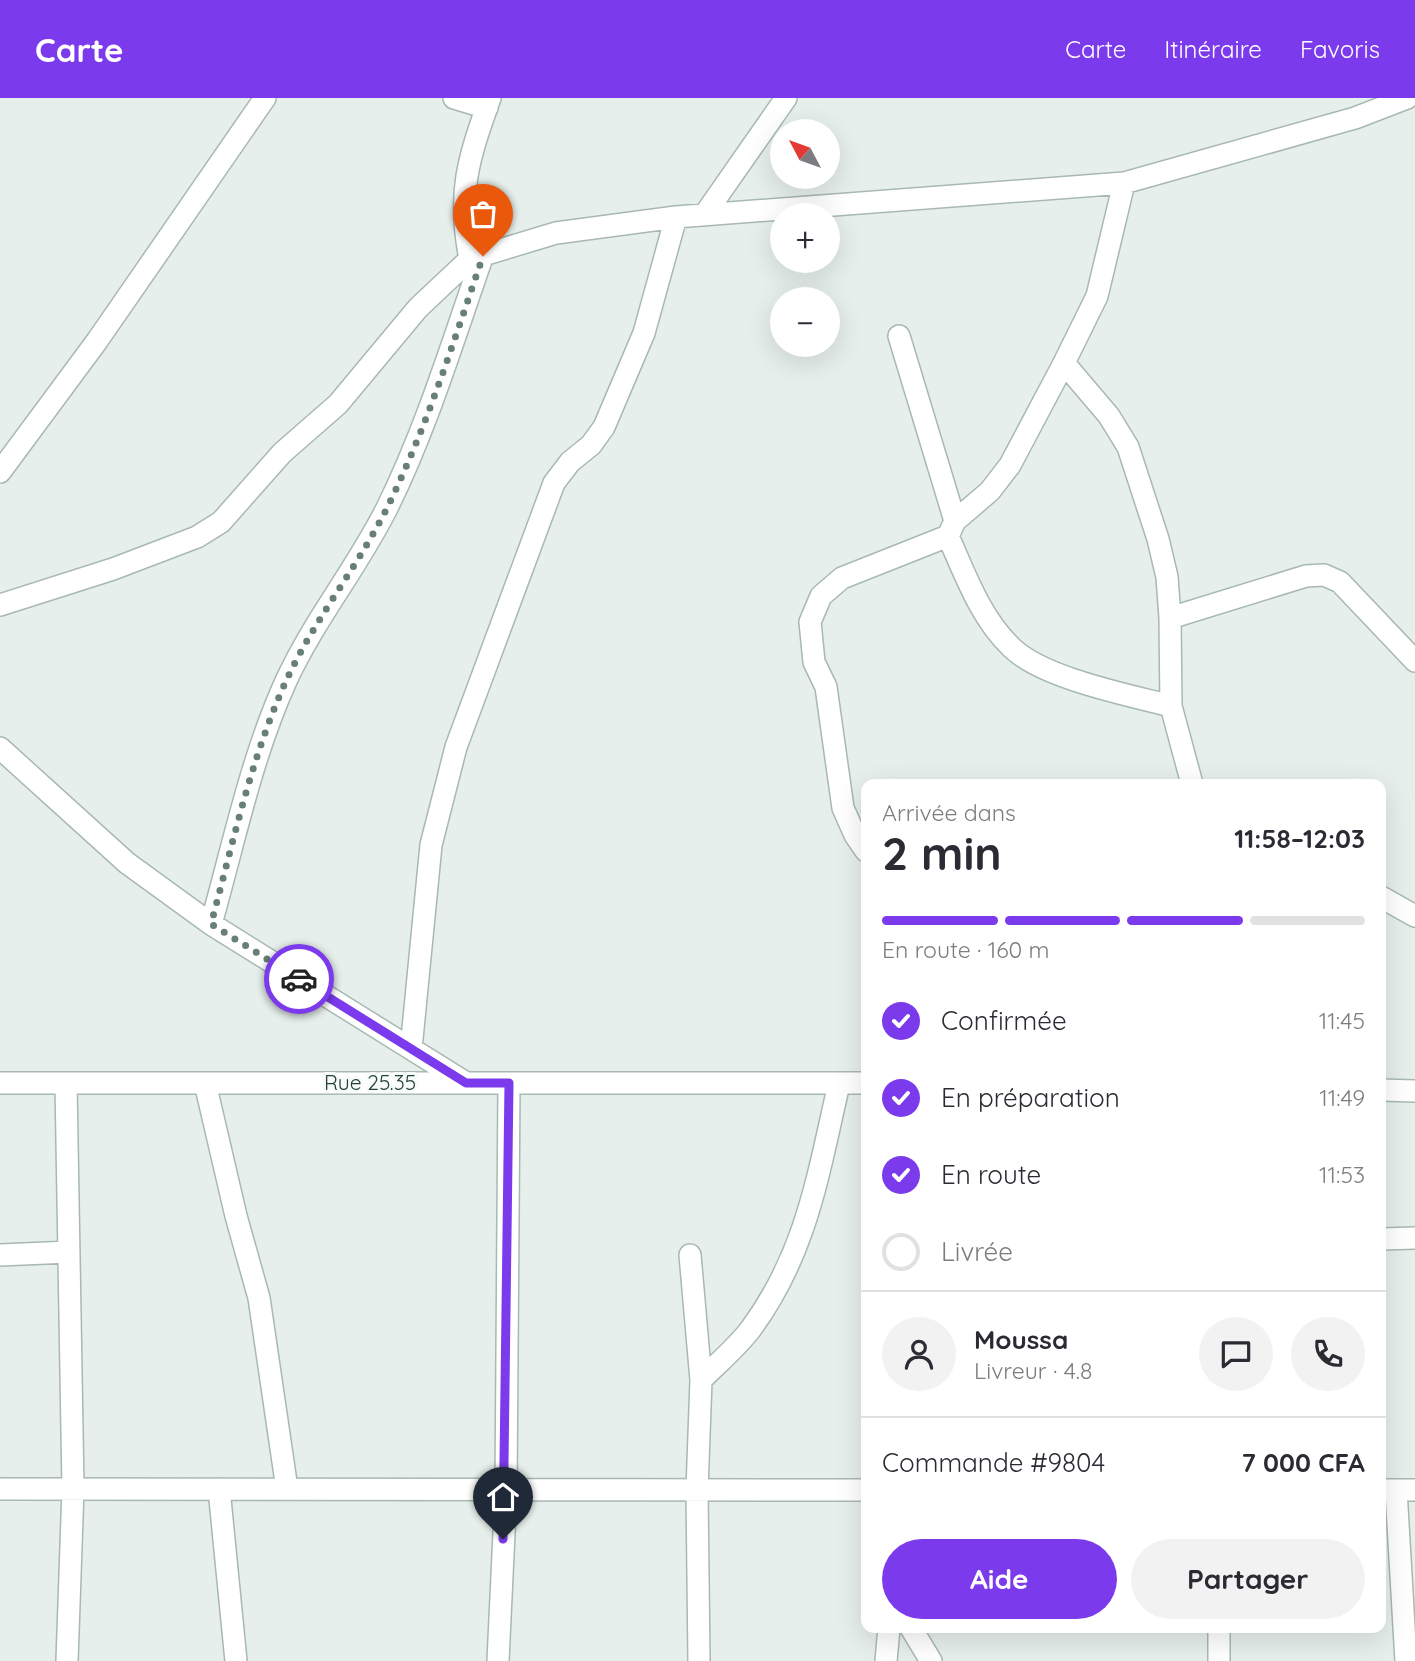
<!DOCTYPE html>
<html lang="fr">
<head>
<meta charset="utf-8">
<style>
	body { margin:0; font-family:Quicksand,sans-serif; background:#f2f2f3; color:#2b2b33; height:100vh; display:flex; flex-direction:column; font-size:26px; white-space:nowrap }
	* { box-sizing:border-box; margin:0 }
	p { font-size:23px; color:#7c7c81 }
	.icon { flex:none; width:38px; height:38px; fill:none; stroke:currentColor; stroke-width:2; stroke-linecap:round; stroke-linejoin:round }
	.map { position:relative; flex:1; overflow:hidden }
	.details { position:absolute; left:861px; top:681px; width:525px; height:854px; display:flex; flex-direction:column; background:#fff; border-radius:14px; box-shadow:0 7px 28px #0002 }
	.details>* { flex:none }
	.needle { width:46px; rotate:311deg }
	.fabs { position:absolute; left:770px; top:21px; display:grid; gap:14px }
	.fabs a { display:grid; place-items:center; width:70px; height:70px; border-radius:50%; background:#fff; box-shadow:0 7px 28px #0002; font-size:35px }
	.pin { position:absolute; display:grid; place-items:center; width:60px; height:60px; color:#fff; margin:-72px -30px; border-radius:50% 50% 50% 0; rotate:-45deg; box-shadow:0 0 7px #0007 }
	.pin .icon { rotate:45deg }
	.courier { position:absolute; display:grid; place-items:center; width:70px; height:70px; margin:-35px; border:5px solid #7c3aed; border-radius:50%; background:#fff; color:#222; box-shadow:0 2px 9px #0007 }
	.summary em { font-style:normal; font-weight:700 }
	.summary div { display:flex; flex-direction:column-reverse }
	.summary { display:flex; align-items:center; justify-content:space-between; height:119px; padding:0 21px }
	h1 { font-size:46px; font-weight:700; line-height:52px }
	.bar { display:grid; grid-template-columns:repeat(4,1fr); gap:10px 7px; align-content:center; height:84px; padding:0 21px }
	.bar i { height:9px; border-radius:5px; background:#e1e1e2 }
	.bar .on { background:#7c3aed }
	.bar p { grid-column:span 4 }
	.line { display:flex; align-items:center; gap:18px; padding:0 21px; border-top:2px solid #e1e1e2 }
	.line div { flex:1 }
	.round { display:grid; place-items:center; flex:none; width:74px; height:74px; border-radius:37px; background:#f2f2f3 }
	ol { padding:0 21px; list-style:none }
	li { display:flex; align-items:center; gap:21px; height:77px }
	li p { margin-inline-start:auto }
	li .icon { padding:7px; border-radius:50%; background:#7c3aed; color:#fff; stroke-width:4 }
	li:last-child { color:#7c7c81 }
	li i { width:38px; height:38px; border:4px solid #e1e1e2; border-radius:50% }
	.primary-button { display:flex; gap:14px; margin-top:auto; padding:14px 21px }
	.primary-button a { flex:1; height:80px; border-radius:42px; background:#7c3aed; color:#fff; font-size:28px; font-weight:700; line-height:80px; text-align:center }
	.primary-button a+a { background:#f2f2f3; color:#2b2b33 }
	header { display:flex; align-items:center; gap:42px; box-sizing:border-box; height:98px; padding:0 35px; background:#7c3aed; color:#fff }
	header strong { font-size:33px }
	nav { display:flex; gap:38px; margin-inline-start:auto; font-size:24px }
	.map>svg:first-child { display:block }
</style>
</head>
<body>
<header>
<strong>Carte</strong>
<nav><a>Carte</a><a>Itinéraire</a><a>Favoris</a></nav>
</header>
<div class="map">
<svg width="1415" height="1563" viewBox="0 0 1415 1563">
	<rect width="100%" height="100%" fill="#e6efeb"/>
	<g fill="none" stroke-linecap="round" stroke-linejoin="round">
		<defs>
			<path id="minor" d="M 454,0 L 487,10
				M 490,0 C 468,62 457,95 470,161 L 556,135 L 676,119 L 1124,85 L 1355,20 L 1407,0
				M 705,116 L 786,0
				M 899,238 L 955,423
				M 1064,265 L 1109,318 L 1128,349 L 1158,441 L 1167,479 L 1170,520 L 1171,608 L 1192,686
				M 0,374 L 97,243 L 265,0
				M 948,438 C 965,476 980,519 1011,549 C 1042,580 1128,597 1171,608
				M 0,507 L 113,471 L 197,439 L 221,424 L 282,355 L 338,306 L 418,210 L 470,161
				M 1170,520 L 1306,478 L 1324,477 L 1340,484 L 1415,563
				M 0,650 L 127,765 L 211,826 L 466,985
				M 866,753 L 855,737 L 843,710 L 826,589 L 814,564 L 810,524 L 821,498 L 842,480 L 948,438 L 955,423 L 990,393 L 1010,367 L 1064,265 L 1097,198 L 1124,85
				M 1381,799 L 1415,818
				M 211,826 C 234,745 251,660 286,583 C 314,522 357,470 387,410 C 427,329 453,242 483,157
				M 411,951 L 431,747 L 456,649 L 554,385 L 570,364 L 591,347 L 604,329 L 644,235 L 676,119
				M 0,985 L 866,985
				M 66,985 L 73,1391 L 67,1563
				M 205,985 L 236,1118 L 259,1200 L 287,1391
				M 1381,992 L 1415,993
				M 1381,1141 L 1415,1140
				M 0,1157 L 69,1154
				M 690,1157 L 701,1282 L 697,1392 L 699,1563
				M 701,1282 C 717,1266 736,1250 750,1232 C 807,1155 818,1076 839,986
				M 0,1391 L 866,1392
				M 219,1391 L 236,1563
				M 1381,1392 L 1415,1392
				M 1396,1392 L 1406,1563
				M 911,1530 L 931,1563
				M 1219,1530 L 1219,1563
				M 498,1563 L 506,1392 L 509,985
				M 886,1563 L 889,1530"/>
		</defs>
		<use href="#minor" stroke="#a8b8b2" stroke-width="24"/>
		<use href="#minor" stroke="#fff" stroke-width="21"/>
	</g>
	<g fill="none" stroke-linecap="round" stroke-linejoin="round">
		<path stroke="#687f78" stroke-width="7" stroke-dasharray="0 12.6" d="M 299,881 L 211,826 C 233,745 251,660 286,583 C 314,522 357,470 387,410 C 427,329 454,242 483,158"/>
		<path stroke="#7c3aed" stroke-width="9" d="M 299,881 L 466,985 L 509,985 L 503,1441"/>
	</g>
	<g text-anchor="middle" stroke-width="6" stroke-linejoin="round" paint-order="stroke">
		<g font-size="21" fill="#24423a" stroke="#f7fbf9">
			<text x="370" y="992">Rue 25.35</text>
		</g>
	</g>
</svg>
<div class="fabs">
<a><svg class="needle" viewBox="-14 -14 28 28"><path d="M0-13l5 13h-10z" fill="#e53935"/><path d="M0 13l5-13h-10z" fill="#7c7c81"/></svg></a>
<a>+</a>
<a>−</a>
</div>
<div class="pin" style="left:483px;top:158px;background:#ea580c"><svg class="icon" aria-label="bag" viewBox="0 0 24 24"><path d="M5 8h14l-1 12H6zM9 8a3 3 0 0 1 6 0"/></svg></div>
<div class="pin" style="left:503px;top:1441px;background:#1f2937"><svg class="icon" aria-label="home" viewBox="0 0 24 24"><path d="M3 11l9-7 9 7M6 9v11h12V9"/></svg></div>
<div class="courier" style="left:299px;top:881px"><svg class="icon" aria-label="car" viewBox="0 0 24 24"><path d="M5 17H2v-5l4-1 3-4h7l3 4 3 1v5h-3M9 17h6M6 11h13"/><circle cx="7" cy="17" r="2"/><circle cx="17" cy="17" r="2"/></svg></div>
<section class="details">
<div class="summary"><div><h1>2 min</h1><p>Arrivée dans</p></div><em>11:58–12:03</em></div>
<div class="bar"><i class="on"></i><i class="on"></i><i class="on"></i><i></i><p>En route · 160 m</p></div>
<ol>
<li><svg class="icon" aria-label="check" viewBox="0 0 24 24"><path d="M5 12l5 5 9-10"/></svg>Confirmée<p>11:45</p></li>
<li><svg class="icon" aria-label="check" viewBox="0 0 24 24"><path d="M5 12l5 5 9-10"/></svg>En préparation<p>11:49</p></li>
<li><svg class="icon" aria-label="check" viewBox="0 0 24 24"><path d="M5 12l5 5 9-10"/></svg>En route<p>11:53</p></li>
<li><i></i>Livrée</li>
</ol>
<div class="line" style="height:126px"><a class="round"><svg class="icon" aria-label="person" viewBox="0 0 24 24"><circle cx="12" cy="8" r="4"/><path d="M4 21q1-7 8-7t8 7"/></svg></a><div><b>Moussa</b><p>Livreur · 4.8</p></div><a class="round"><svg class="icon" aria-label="chat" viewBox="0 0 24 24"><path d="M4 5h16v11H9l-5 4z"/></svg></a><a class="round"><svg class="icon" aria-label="phone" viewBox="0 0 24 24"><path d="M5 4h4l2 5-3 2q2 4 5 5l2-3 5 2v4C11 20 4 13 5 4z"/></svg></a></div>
<div class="line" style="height:91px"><div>Commande #9804</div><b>7 000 CFA</b></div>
<div class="primary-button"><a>Aide</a><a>Partager</a></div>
</section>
</div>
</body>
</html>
